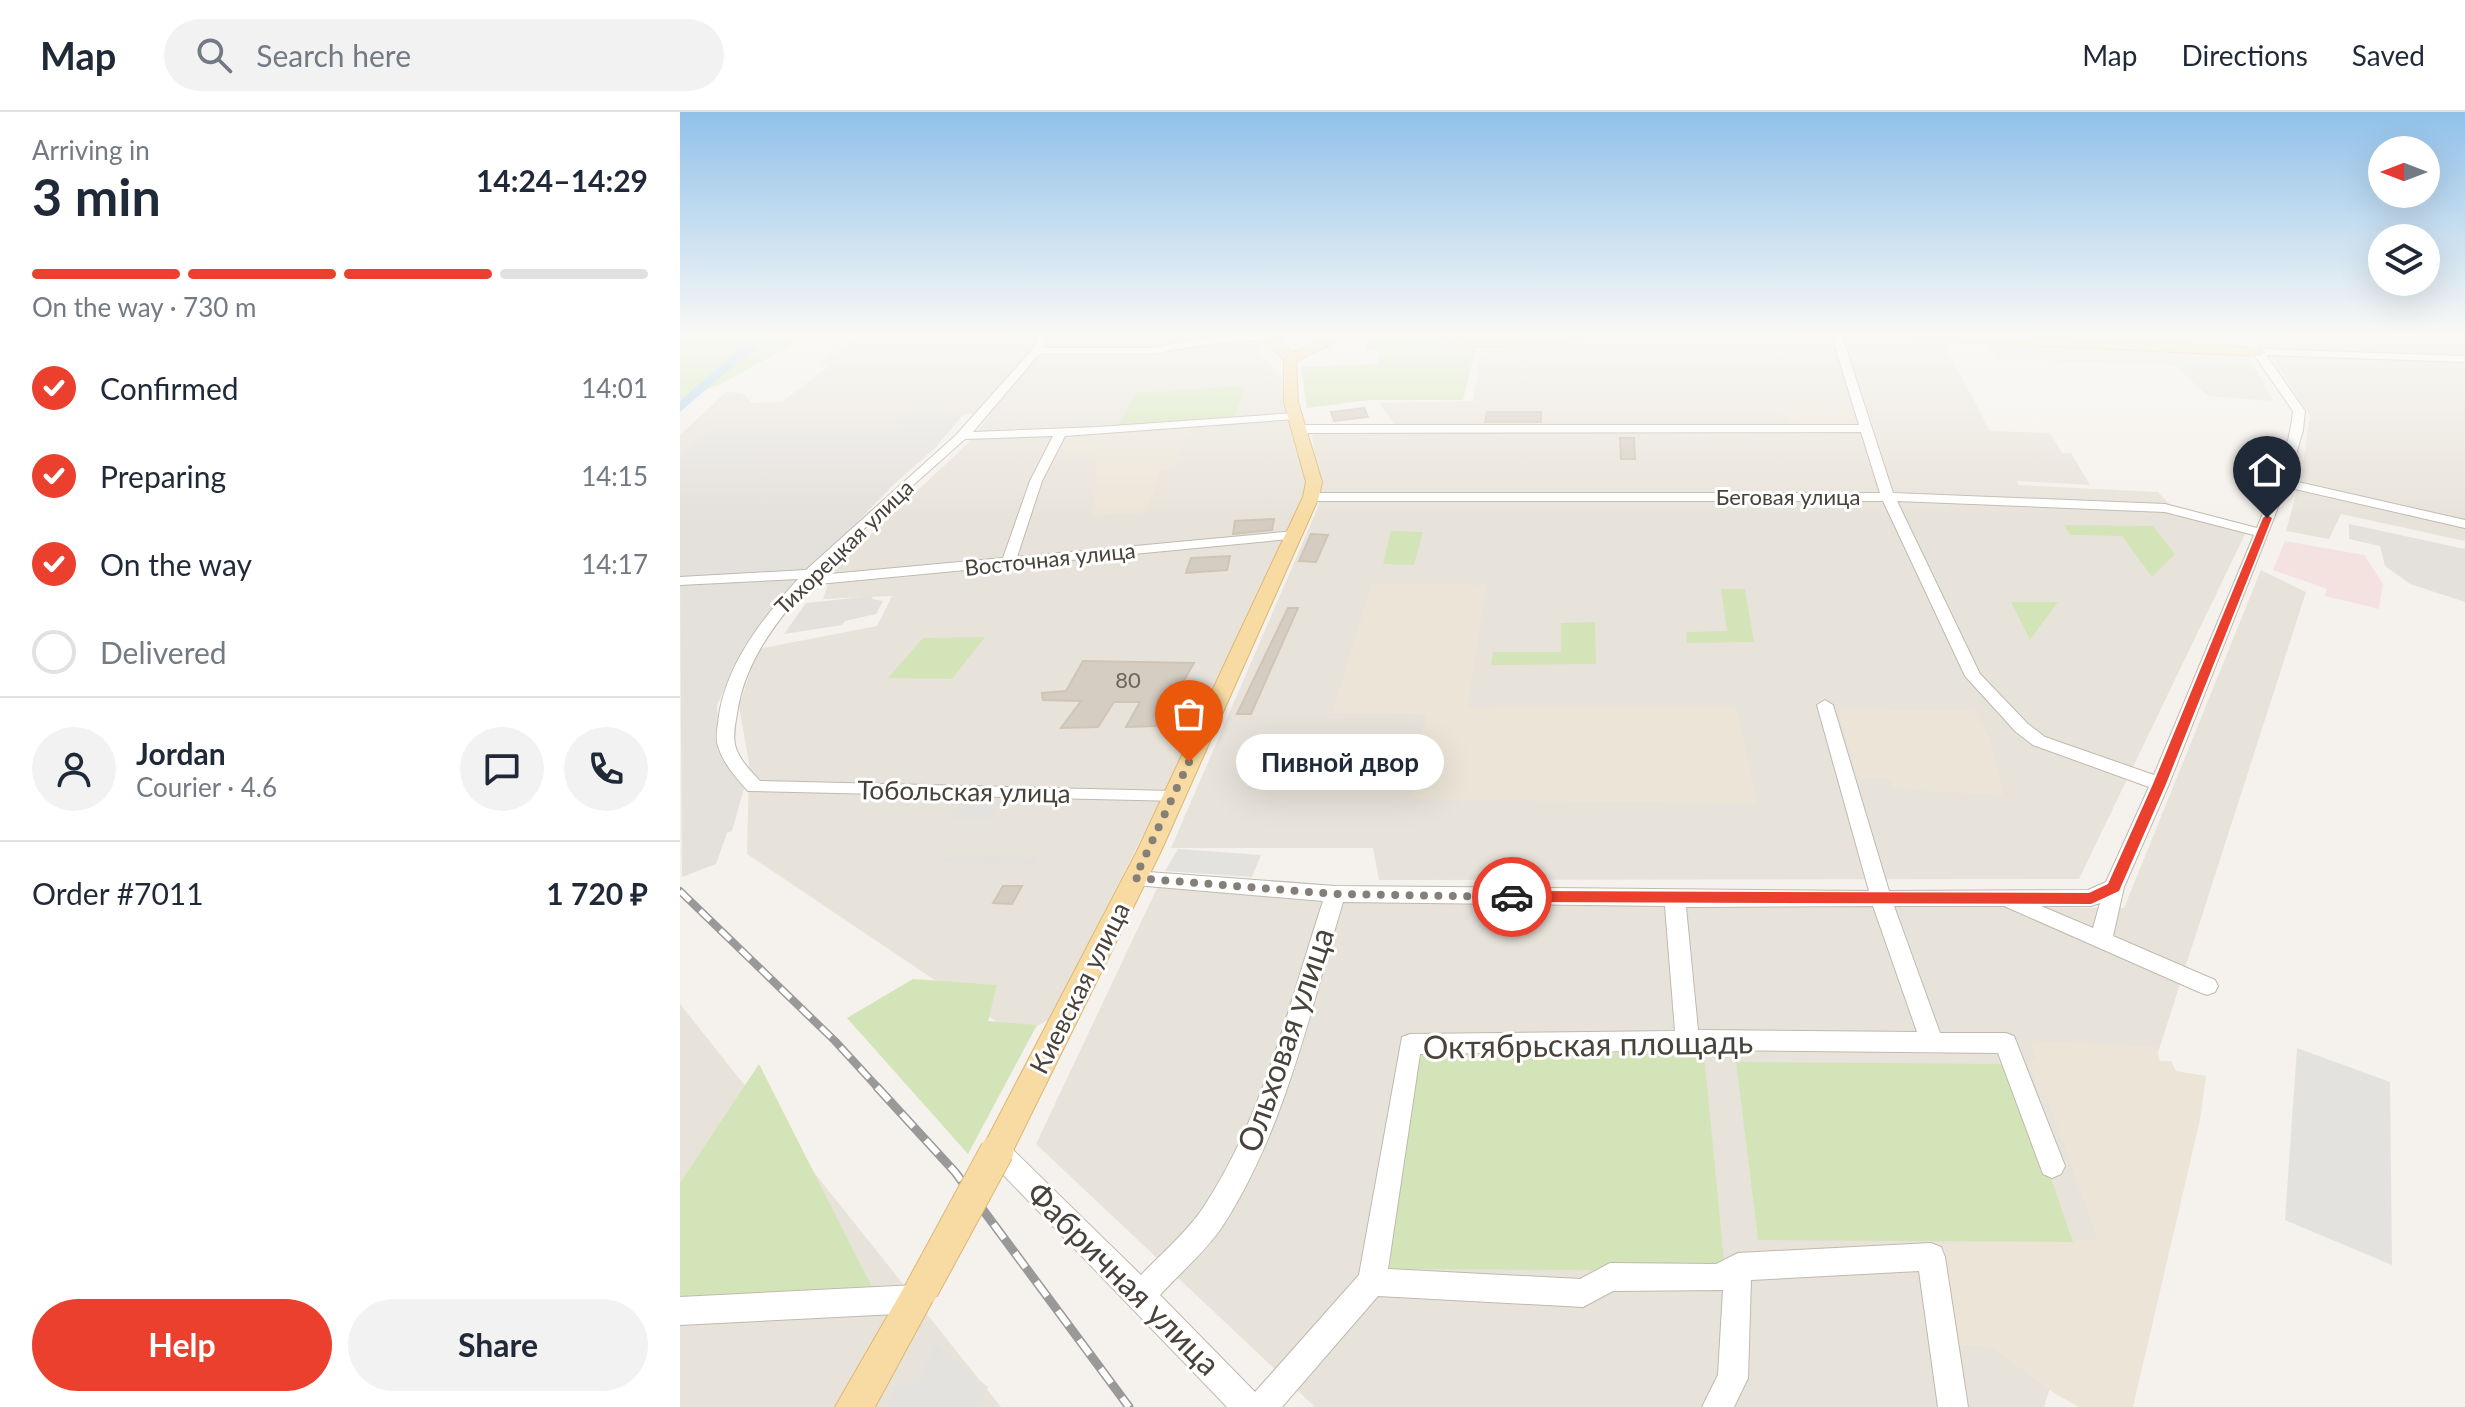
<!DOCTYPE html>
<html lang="en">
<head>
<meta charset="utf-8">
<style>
	body { margin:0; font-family:Lato,sans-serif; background:#f2f2f3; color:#1f2937; height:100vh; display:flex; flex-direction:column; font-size:30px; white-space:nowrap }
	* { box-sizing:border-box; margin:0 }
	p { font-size:26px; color:#747a83 }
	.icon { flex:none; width:44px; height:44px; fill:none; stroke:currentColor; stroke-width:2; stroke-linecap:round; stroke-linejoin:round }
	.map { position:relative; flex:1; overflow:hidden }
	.drawer { display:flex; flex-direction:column; background:#fff; width:680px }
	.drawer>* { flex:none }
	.needle { width:52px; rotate:270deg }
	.controls { position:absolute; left:1688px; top:24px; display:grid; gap:16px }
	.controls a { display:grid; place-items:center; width:72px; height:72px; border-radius:50%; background:#fff; box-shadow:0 8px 32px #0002; font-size:40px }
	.pin { position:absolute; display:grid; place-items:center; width:68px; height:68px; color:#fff; margin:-82px -34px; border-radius:50% 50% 50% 0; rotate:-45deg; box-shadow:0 0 8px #0007 }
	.pin .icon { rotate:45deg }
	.courier { position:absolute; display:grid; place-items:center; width:80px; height:80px; margin:-40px; border:6px solid #ea402d; border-radius:50%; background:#fff; color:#222; box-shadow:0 2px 10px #0007 }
	.bubble { position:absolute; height:56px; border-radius:28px; background:#fff; box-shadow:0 8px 32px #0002; font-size:26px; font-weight:700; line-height:56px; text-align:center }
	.summary em { font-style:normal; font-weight:700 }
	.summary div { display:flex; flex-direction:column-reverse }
	.summary { display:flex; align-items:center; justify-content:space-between; height:136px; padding:0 32px }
	h1 { font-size:52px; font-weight:700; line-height:60px }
	.bar { display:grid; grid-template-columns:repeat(4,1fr); gap:12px 8px; align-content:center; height:96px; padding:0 32px }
	.bar i { height:10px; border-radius:6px; background:#e0e1e3 }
	.bar .selected { background:#ea402d }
	.bar p { grid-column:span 4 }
	.line { display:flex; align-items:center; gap:20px; padding:0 32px; border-top:2px solid #e0e1e3 }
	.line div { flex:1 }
	.round { display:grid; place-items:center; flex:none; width:84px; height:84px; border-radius:42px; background:#f2f2f3 }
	ol { padding:0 32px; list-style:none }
	li { display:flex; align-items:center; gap:24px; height:88px }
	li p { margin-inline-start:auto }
	li .icon { padding:8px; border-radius:50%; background:#ea402d; color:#fff; stroke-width:4 }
	li:last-child { color:#747a83 }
	li i { width:44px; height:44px; border:4px solid #e0e1e3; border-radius:50% }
	.primary-button { display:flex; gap:16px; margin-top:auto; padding:16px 32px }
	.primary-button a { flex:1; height:92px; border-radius:48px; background:#ea402d; color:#fff; font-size:32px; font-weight:700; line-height:92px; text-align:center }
	.primary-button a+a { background:#f2f2f3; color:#1f2937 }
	header { display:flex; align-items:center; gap:48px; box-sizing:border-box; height:112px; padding:0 40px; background:#fff; border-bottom:2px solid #e0e1e3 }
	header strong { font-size:38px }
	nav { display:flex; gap:44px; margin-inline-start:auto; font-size:28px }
	.search { width:560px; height:72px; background:#f2f2f3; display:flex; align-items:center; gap:20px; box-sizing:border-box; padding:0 28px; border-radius:44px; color:#747a83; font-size:30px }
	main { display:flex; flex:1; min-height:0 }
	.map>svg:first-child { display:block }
</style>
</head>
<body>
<header>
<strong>Map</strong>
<div class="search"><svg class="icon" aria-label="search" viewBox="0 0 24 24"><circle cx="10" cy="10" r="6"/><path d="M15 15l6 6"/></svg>Search here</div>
<nav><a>Map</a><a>Directions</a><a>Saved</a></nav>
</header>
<main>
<section class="drawer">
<div class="summary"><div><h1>3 min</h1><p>Arriving in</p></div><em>14:24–14:29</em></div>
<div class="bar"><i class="selected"></i><i class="selected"></i><i class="selected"></i><i></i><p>On the way · 730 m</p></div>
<ol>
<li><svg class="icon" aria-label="check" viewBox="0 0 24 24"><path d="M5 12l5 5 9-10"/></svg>Confirmed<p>14:01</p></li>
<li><svg class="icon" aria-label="check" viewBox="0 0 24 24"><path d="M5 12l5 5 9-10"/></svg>Preparing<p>14:15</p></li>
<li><svg class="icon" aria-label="check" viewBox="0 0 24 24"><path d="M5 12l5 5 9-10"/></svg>On the way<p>14:17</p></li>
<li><i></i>Delivered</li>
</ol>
<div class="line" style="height:144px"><a class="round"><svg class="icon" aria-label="person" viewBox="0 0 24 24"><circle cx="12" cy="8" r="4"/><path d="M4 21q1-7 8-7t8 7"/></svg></a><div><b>Jordan</b><p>Courier · 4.6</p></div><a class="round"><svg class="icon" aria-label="chat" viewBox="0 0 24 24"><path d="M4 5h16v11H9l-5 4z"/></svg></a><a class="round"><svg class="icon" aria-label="phone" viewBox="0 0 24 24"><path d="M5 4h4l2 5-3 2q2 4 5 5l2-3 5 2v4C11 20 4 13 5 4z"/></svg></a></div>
<div class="line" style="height:104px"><div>Order #7011</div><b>1 720 ₽</b></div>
<div class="primary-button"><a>Help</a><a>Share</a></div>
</section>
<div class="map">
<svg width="1785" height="1295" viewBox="0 0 1785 1295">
	<rect width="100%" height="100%" fill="#f5f1ec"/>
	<path fill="#e8e3da" d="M 177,224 L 624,224 L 576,235 L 606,271 L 627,374 L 536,578 L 370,907 L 338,924 L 67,742 L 69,651 L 59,594 L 78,537 L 197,514 L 212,484 L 143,487 L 153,458 L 287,332 L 310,303 L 236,300 L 216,319 L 26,323 L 3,340 L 0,340 L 0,323 L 47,279 L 64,282 L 71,291 L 102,290 L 150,253 L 139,252 Z
		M 918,224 L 1554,224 L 1568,242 L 1593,289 L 1528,284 L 1494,253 L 1316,247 L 1306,231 L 1263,230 L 1310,319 L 1370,321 L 1382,341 L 1391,341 L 1410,373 L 1337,369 L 1338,373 L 1478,380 L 1490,393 L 1567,418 L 1399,767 L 699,768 L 693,736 L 491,736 L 639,393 L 632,322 L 721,321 L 699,291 L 793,289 L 802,234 Z
		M 1572,224 L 1785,224 L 1785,429 L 1661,402 L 1649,427 L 1606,419 L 1621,365 L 1630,304 L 1586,235 Z
		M 1581,458 L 1626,480 L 1364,1295 L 635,1295 L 356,1032 L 478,774 L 643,790 L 1444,796 Z
		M 0,892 L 321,1295 L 0,1295 Z"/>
	<path fill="#e4e1dd" d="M 236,300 L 284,302 L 255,336 L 212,374 L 131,459 L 0,466 L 0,341 L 26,323 L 216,319 Z
		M 1669,412 L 1785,437 L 1785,490 L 1730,472 L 1705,454 L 1700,434 L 1669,427 Z
		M 117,465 L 64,534 L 37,593 L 39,631 L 64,676 L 52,719 L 47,721 L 36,752 L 2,765 L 0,472 Z
		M 193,484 L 192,487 L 203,489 L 196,502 L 165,509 L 162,513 L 104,522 L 126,491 Z
		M 267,743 L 358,745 L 353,753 L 262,751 Z"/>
	<path fill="#ece5d7" d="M 1131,289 L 1168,292 L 1173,312 L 1110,311 L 1107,304 L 1098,302 L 1094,290 Z
		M 508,317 L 494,357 L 481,358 L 467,400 L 411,404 L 416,375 L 417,341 L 386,343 L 385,337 L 376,337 L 383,325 Z
		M 692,472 L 806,473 L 787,596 L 1056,595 L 1077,692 L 737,687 L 737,683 L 731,683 L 747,602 L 652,601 Z
		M 1158,597 L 1293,598 L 1310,629 L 1323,683 L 1247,679 L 1213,675 L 1210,666 L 1178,666 Z
		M 1350,929 L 1476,935 L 1480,949 L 1491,949 L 1496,959 L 1526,964 L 1520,1008 L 1453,1295 L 1399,1295 L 1374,1281 L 1312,1235 L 1280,1233 L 1258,1132 L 1418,1128 L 1367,984 L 1360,984 L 1348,950 L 1358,948 Z"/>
	<path fill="#f4e2e0" d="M 1605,429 L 1684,443 L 1703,472 L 1699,497 L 1645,484 L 1647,477 L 1593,458 Z"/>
	<path fill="#d3e5b8" d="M 0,224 L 143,224 L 119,229 L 43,271 L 0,288 Z
		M 689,225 L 797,231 L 783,288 L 690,288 L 627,296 L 621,255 L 697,252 L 701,238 L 686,238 Z
		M 565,274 L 554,307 L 437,316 L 455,281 Z
		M 1384,413 L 1473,414 L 1495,442 L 1472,465 L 1442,424 L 1390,423 Z
		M 711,419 L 743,420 L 734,453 L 703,452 Z
		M 1041,477 L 1065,477 L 1074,530 L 1007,531 L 1006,520 L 1047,519 Z
		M 1331,490 L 1378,490 L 1350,528 Z
		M 915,510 L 916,552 L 811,553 L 813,540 L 881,540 L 881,511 Z
		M 305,525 L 272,567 L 208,566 L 243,526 Z
		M 233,867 L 317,873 L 308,909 L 357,913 L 288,1042 L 167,906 Z
		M 738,940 L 1024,942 L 1045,1159 L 709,1157 Z
		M 1056,950 L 1332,952 L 1393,1130 L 1078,1128 Z
		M 79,952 L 193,1177 L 0,1187 L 0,1071 Z"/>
	<path fill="#e4e2df" d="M 226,301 L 233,301 L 218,316 L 209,319 L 24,323 L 28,320 L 210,316 Z
		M 282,687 L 323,687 L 311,707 L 269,706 Z
		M 498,737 L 581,743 L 572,765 L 485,759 Z
		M 1617,936 L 1710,970 L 1712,1153 L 1605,1108 Z
		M 255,1232 L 308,1275 L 298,1295 L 206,1295 L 219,1270 L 237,1271 Z"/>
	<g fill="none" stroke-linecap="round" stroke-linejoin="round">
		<path stroke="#add5ec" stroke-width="2" d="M 61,244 L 106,224"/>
		<path fill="#add5ec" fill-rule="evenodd" d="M 74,224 L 88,224 L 0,300 L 0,289 Z"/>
	</g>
	<path fill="#d5cdc2" stroke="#d0c4b5" stroke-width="2" d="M 684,296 L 688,305 L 654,309 L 651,300 Z
		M 807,300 L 861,300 L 861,310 L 805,310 Z
		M 940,326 L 954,326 L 955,347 L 941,347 Z
		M 594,407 L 592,418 L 553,422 L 555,409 Z
		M 631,422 L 648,423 L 636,450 L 619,449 Z
		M 550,444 L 547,458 L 506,461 L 511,446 Z
		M 608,496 L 618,496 L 571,602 L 557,602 Z
		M 403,549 L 514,551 L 491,591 L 485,591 L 476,614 L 446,615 L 460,590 L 434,590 L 418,615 L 381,616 L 401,589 L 363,588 L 362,581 L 386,579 Z
		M 323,774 L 342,774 L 332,792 L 313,791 Z"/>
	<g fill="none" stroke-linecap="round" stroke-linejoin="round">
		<defs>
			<path id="minor" d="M 359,224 L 369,224 L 363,236 L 469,236 L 543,224 L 594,225 L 589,228 L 543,230 L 469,242 L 359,242 L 293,320 L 418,315 L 615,301 L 621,304 L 615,307 L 385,324 L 362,369 L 337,445 L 615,419 L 622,423 L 620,426 L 128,473 C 95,511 64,551 57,602 C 55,613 53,623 55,633 C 59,648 70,658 80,669 L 493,679 L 500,681 L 502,685 L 500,689 L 68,679 C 56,666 43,651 38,634 C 35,624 38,614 39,603 C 48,550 82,507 118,467 L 0,473 L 0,465 L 126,458 L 276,323 L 352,238 ZM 373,324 L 350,369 L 323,446 L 139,463 L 176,424 L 285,327 Z
				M 1152,224 L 1162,224 L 1213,381 L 1485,392 L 1577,416 C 1592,378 1609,340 1613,299 L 1561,224 L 1571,224 L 1581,237 L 1785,244 L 1785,250 L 1586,243 L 1625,299 L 1623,318 L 1609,368 L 1785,408 L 1785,416 L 1606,375 L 1489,672 L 1444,775 L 1433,824 L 1535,868 L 1538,874 L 1535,880 L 1527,883 L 1519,880 L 1324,794 L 1214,794 L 1260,921 L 1326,921 L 1334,924 L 1385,1054 L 1381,1062 L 1372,1066 L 1363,1062 L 1318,941 L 1036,938 L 740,942 L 708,1157 L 900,1167 L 930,1151 L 1036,1152 L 1058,1141 L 1251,1131 L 1261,1135 L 1265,1145 L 1288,1295 L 1258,1295 L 1239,1159 L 1071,1168 L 1068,1266 L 1054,1295 L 1022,1295 L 1038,1263 L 1043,1178 L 933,1179 L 903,1195 L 698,1184 L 602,1295 L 547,1295 L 308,1047 L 304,1039 L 308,1031 L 317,1027 L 326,1031 L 461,1163 C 481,1142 507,1120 523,1096 C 584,1004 609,892 643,789 L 455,773 L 448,771 L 445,766 L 448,761 L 455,759 L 655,774 L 1189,779 L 1137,593 L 1145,588 L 1153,593 L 1209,779 L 1408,778 L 1426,770 L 1469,675 L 1353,633 L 1336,620 L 1285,564 L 1203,389 L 631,389 L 625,385 L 631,381 L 1200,381 L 1181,320 L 619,321 L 613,317 L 619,313 L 1179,313 ZM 1217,389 L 1485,400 L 1574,423 L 1474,663 L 1365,625 L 1348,612 L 1300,562 ZM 663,790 L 985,794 L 995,919 L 730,922 L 722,925 L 679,1163 L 575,1280 L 480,1183 C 500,1161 526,1139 542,1115 C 605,1018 630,899 663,790 ZM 1420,791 L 1413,816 L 1361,794 L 1411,794 ZM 1193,794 L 1237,920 L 1018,918 L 1006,795 Z
				M 236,1173 L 246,1177 L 250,1187 L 246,1197 L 236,1201 L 0,1213 L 0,1185 Z"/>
			<path id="major" d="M 583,224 L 596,224 L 612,241 L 651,224 L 667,224 L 616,249 L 618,290 L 642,370 L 639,385 L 481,739 L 328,1049 L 317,1053 L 306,1049 L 301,1039 L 306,1029 L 457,739 L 623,385 L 626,370 L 604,290 L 604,248 Z
				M 701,224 L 804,227 L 905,224 L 899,228 L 804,235 L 707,228 Z
				M 1234,224 L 1319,224 L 1580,236 L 1586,240 L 1580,244 L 1240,228 Z
				M 242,1160 L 254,1165 L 259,1177 L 195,1295 L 155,1295 L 230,1165 Z"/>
		</defs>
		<use href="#minor" stroke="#c0b9ae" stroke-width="2"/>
		<use href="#major" stroke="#dcb772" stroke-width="2"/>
		<use href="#minor" fill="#fff" fill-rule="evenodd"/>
		<use href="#major" fill="#f7dba2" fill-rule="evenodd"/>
		<defs>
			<path id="rail-far1" d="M 0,779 L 155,929 L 199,977"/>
			<path id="rail" d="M 197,975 L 275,1060 L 449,1295"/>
		</defs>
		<use href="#rail-far1" stroke="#999" stroke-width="8"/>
		<use href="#rail" stroke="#999" stroke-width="9"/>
		<use href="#rail-far1" stroke="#fff" stroke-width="5" stroke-dasharray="14" stroke-linecap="butt"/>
		<use href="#rail" stroke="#fff" stroke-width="6" stroke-dasharray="18" stroke-linecap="butt"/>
		<defs>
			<path id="major-bridge" d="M 242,1177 L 317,1039"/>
		</defs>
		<use href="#major-bridge" stroke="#dcb772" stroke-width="35" stroke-linecap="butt"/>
		<use href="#major-bridge" stroke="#f7dba2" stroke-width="33"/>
	</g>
	<linearGradient id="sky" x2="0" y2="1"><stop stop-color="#90c1ea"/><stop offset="0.55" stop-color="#faf9f6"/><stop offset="1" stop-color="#faf9f6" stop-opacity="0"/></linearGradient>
	<rect width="1785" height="405" fill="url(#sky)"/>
	<path fill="#ea402d" d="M 1587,403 L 1592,406 L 1486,672 L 1439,779 L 1411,792 L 832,790 L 824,785 L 832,779 L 1409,781 L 1428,772 L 1473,672 L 1583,406 Z"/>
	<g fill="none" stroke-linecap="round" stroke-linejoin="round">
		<path stroke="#857f78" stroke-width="8" stroke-dasharray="0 14.4" d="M 509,650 L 455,766 L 655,782 L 832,785"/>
	</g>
	<g text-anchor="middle" stroke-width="6" stroke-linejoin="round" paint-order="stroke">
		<g font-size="22" fill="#49423a" stroke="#fff">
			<text x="1108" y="393">Беговая улица</text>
			<text transform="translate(164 435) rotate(-44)" y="8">Тихорецкая улица</text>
			<text transform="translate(370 447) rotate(-6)" y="8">Восточная улица</text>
		</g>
		<g font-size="22" fill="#6c655c">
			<text x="448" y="576">80</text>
		</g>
		<g font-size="26" fill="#49423a" stroke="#fff">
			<text transform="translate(284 680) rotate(1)" y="9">Тобольская улица</text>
			<text transform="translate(400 876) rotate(-63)" y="9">Киевская улица</text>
		</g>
		<g font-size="32" fill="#49423a" stroke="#fff">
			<text transform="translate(606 928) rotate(-71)" y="11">Ольховая улица</text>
			<text transform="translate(908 933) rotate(-1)" y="11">Октябрьская площадь</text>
			<text transform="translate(443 1167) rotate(45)" y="11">Фабричная улица</text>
		</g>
	</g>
</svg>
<div class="controls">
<a><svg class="needle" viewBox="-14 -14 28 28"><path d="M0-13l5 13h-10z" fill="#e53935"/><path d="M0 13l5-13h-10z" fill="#747a83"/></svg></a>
<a><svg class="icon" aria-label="layers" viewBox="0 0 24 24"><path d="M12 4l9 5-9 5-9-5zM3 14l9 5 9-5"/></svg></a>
</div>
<div class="pin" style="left:509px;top:650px;background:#ea580c"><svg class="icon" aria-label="bag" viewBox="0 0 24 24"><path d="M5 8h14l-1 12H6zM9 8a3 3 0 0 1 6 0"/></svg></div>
<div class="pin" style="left:1587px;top:406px;background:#1f2937"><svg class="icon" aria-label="home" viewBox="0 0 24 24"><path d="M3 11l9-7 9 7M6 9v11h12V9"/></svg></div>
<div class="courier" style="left:832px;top:785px"><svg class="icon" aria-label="car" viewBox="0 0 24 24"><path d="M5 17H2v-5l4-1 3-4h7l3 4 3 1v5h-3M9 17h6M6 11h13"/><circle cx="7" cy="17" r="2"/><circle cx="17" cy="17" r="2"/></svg></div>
<div class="bubble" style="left:556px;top:622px;width:208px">Пивной двор</div>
</div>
</main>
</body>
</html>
